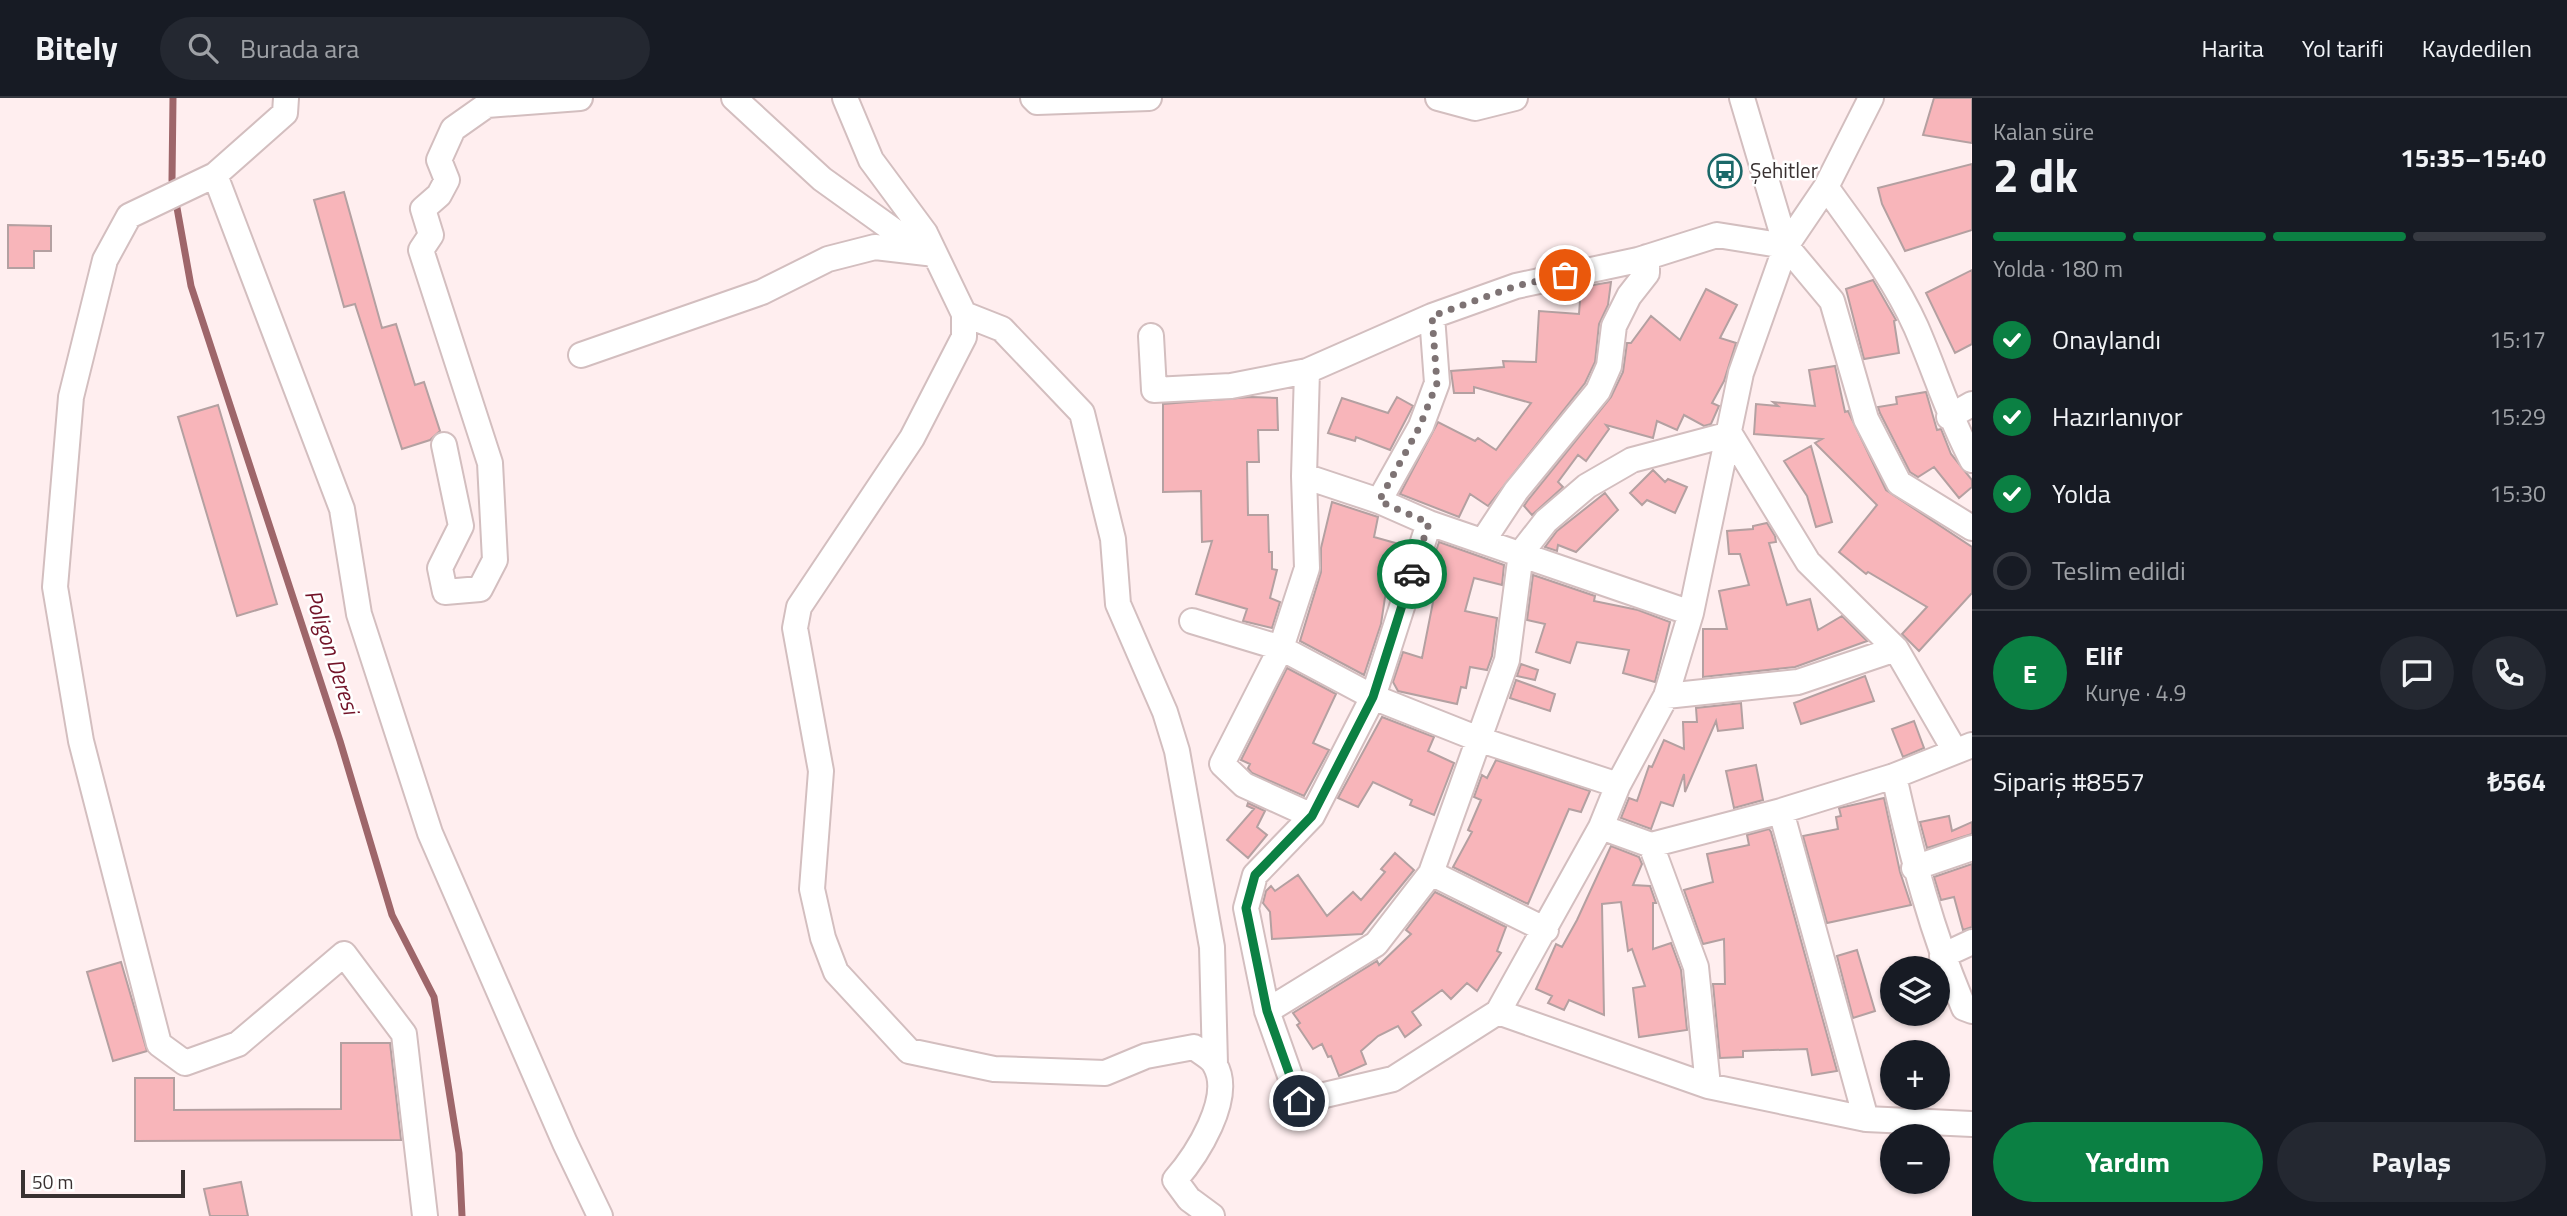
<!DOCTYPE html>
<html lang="tr">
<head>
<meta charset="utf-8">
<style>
	body { margin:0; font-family:"Titillium Web",sans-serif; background:#242831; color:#f1f3f6; height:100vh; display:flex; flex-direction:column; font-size:26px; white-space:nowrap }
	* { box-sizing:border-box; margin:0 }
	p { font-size:23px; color:#9ea1a6 }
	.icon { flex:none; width:38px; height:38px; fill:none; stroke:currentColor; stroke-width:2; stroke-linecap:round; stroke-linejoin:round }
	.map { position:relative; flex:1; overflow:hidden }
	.side { display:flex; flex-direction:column; background:#171b24; width:595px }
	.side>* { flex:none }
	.controls { position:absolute; left:1880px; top:858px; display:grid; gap:14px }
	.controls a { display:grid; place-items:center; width:70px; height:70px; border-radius:50%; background:#171b24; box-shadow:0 2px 5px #0004; font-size:35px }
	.scale { position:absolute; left:21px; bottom:18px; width:164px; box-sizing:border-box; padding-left:7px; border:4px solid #393131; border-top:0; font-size:19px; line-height:24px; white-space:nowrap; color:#393131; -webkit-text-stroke:5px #fff; paint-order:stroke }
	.pin { position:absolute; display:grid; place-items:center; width:60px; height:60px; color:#fff; margin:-30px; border:4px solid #fff; border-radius:50%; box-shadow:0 2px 7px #0007 }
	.courier { position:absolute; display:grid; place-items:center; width:70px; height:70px; margin:-35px; border:5px solid #0b8043; border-radius:50%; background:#fff; color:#222; box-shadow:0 2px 9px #0007 }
	.overview em { font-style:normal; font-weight:700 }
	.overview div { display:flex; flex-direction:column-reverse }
	.overview { display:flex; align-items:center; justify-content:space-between; height:119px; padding:0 21px }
	h1 { font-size:46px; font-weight:700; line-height:52px }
	.bar { display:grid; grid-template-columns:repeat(4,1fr); gap:10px 7px; align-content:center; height:84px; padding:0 21px }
	.bar i { height:9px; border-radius:5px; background:#363941 }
	.bar .current { background:#0b8043 }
	.bar p { grid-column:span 4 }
	.line { display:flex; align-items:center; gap:18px; padding:0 21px; border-top:2px solid #363941 }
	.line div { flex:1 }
	.round { display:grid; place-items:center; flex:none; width:74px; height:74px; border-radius:37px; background:#242831 }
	ol { padding:0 21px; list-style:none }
	li { display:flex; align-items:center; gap:21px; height:77px }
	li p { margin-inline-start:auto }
	li .icon { padding:7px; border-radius:50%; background:#0b8043; color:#fff; stroke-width:4 }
	li:last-child { color:#9ea1a6 }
	li i { width:38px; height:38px; border:4px solid #363941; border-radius:50% }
	.button { display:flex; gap:14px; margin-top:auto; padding:14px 21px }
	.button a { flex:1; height:80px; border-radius:42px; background:#0b8043; color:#fff; font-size:28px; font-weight:700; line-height:80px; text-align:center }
	.button a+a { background:#242831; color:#f1f3f6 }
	header { display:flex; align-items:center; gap:42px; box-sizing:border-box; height:98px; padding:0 35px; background:#171b24; border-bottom:2px solid #363941 }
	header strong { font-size:33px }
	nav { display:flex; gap:38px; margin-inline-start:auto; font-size:24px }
	.search { width:490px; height:63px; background:#242831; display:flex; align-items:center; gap:18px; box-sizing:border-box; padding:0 24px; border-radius:38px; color:#9ea1a6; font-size:26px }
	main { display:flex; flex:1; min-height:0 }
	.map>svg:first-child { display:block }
</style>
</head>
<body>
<header>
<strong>Bitely</strong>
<div class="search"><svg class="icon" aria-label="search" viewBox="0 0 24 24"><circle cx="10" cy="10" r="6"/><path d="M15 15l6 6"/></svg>Burada ara</div>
<nav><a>Harita</a><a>Yol tarifi</a><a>Kaydedilen</a></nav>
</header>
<main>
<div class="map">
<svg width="1972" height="1118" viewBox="0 0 1972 1118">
	<rect width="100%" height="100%" fill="#ffeeef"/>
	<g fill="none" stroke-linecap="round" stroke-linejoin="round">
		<path stroke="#9e666a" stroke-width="7" d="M 173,0 L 172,82 L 191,188 L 340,643 L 392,817 L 434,899 L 459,1055 L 462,1118"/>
	</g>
	<path fill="#f8b5ba" stroke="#b4a0a1" stroke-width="2" d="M 1934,0 L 1972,0 L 1972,45 L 1923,37 Z
		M 1972,66 L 1972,132 L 1905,153 L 1882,106 L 1878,90 Z
		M 344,94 L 382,230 L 396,226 L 415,287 L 424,284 L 440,333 L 430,342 L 402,351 L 355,206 L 344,209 L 314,102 Z
		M 8,127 L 51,128 L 51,153 L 34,153 L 34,170 L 8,170 Z
		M 1972,172 L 1972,246 L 1955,255 L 1926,195 Z
		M 1873,182 L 1896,222 L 1894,223 L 1899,255 L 1864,261 L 1846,191 Z
		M 1611,184 L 1608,207 L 1599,226 L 1595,264 L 1585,285 L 1488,408 L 1470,396 L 1459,419 L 1400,396 L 1438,324 L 1475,343 L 1478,340 L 1496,352 L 1531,305 L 1474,289 L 1474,295 L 1454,295 L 1451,273 L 1504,269 L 1503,263 L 1536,264 L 1539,213 L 1579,216 L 1581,189 Z
		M 1706,191 L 1737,207 L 1720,240 L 1736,245 L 1724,283 L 1712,305 L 1719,308 L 1711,326 L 1704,328 L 1684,317 L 1677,332 L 1657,323 L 1653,340 L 1606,327 L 1609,331 L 1586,363 L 1578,357 L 1558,384 L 1563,389 L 1532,417 L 1524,408 L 1528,402 L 1611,299 L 1623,274 L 1627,245 L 1631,245 L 1651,218 L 1680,242 Z
		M 1835,268 L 1845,314 L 1848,313 L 1886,392 L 1972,449 L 1972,495 L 1919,553 L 1902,536 L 1927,509 L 1868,474 L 1866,476 L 1839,454 L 1877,407 L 1815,345 L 1822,341 L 1754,336 L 1756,306 L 1778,308 L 1773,304 L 1815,308 L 1809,272 Z
		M 1926,294 L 1937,332 L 1941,331 L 1951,356 L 1972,382 L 1972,389 L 1959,400 L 1934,369 L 1918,379 L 1910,374 L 1880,315 L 1878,309 L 1897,306 L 1896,299 Z
		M 1251,299 L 1277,300 L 1278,332 L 1258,332 L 1259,364 L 1247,364 L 1248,417 L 1268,417 L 1269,454 L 1272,454 L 1272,471 L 1277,472 L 1270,500 L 1280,504 L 1272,530 L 1243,523 L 1247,511 L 1196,496 L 1212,443 L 1202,444 L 1201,393 L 1163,394 L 1163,306 Z
		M 1397,299 L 1413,308 L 1390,352 L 1356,339 L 1355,343 L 1328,335 L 1342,300 L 1388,315 Z
		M 218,307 L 277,506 L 237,518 L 178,319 Z
		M 1811,348 L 1832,424 L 1816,429 L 1807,398 L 1784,363 Z
		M 1653,372 L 1665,384 L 1668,381 L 1687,389 L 1675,415 L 1647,402 L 1642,407 L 1630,395 Z
		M 1605,395 L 1618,412 L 1576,454 L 1558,447 L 1557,453 L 1545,449 L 1557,433 Z
		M 1332,404 L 1378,419 L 1374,439 L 1406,448 L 1393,488 L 1387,486 L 1381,526 L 1364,577 L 1300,543 L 1321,474 L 1321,450 Z
		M 1767,425 L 1775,438 L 1776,444 L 1769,445 L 1787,507 L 1810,501 L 1818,532 L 1842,518 L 1867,543 L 1795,569 L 1703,579 L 1703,531 L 1727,531 L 1719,493 L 1749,487 L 1740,456 L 1729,456 L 1727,433 L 1753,431 L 1753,428 Z
		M 1439,444 L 1504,467 L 1502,487 L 1474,480 L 1465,513 L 1497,520 L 1492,558 L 1487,572 L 1470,569 L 1466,590 L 1461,589 L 1457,606 L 1398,593 L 1393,584 L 1403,554 L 1422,560 L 1434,499 L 1422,496 Z
		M 1533,477 L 1595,498 L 1594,503 L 1638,512 L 1670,524 L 1655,584 L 1623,575 L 1629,552 L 1577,544 L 1570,565 L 1536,554 L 1545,526 L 1527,522 Z
		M 1521,566 L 1538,572 L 1535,582 L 1517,578 Z
		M 1287,570 L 1336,596 L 1313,645 L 1329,652 L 1304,698 L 1252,675 L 1248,670 L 1250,666 L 1241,662 Z
		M 1865,578 L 1874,603 L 1801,626 L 1794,605 Z
		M 1516,582 L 1555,596 L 1550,613 L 1510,600 Z
		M 1741,605 L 1743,630 L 1718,633 L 1716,623 L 1685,694 L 1684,676 L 1673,708 L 1661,704 L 1651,731 L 1621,720 L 1629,700 L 1637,703 L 1649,668 L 1652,669 L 1664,642 L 1684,651 L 1683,624 L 1697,624 L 1696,610 Z
		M 1382,619 L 1434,639 L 1428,653 L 1454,665 L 1434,717 L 1410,707 L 1412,702 L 1373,684 L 1358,709 L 1338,700 Z
		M 1914,623 L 1924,650 L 1903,659 L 1892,631 Z
		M 1496,662 L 1590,693 L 1581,714 L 1569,711 L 1528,806 L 1453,769 L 1472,734 L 1468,732 L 1481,702 L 1474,699 L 1482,677 L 1487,680 Z
		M 1756,667 L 1763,702 L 1734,710 L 1726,673 Z
		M 1884,700 L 1900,774 L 1911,807 L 1827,825 L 1803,738 L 1838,731 L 1836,719 L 1841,718 L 1839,710 Z
		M 1248,705 L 1265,713 L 1257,729 L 1267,737 L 1248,760 L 1227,742 L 1254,711 L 1247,708 Z
		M 1949,718 L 1952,733 L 1972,724 L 1972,736 L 1927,750 L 1920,724 Z
		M 1769,731 L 1771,734 L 1837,973 L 1812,977 L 1807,951 L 1743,953 L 1743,959 L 1720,960 L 1713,886 L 1725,886 L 1724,841 L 1703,846 L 1684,792 L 1713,784 L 1707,756 L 1749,747 L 1747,737 Z
		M 1611,748 L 1639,759 L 1642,766 L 1633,787 L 1650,788 L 1656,805 L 1653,805 L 1653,851 L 1671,845 L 1681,872 L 1687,932 L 1639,939 L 1633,890 L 1645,888 L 1632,851 L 1628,853 L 1621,804 L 1602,806 L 1604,917 L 1569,902 L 1564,912 L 1548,905 L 1552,898 L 1536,891 L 1556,846 L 1562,849 L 1577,822 Z
		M 1395,755 L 1414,772 L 1362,836 L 1272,841 L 1270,814 L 1263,805 L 1266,793 L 1271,788 L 1275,793 L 1298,777 L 1327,818 L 1353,794 L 1361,802 L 1385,774 L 1381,771 Z
		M 1972,766 L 1972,829 L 1963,832 L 1954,799 L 1941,802 L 1934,779 Z
		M 1435,794 L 1506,829 L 1497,853 L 1501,855 L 1477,893 L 1467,885 L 1451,901 L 1442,892 L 1412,914 L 1421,927 L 1405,939 L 1398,928 L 1378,938 L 1361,953 L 1366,966 L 1339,978 L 1331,958 L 1328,959 L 1322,946 L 1313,951 L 1297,927 L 1300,925 L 1293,915 L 1377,863 L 1379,867 L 1411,836 L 1406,832 Z
		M 1857,852 L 1875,913 L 1853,920 L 1837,858 Z
		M 121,864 L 147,953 L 113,963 L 87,874 Z
		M 341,945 L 390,945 L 401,1042 L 135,1043 L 135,980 L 174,980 L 174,1012 L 341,1011 Z
		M 241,1084 L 248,1118 L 210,1118 L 204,1091 Z"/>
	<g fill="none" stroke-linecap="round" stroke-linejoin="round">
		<defs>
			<path id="minor" d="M 286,0 L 285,15 L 215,77 L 129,118 L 105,162 L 71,299 L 55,489 L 81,643 L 159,946 L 185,965 L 238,946 L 344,856 L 404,936 L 425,1118
				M 734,0 L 822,81 L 900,137 L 925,135
				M 845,0 L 871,62 L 925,135 L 964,216 L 1002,231 L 1082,315 L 1113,441 L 1118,506 L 1165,614 L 1177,653 L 1212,849 L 1215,966
				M 1033,0 L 1037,4 L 1149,0
				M 1438,0 L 1475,10 L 1515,0
				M 1742,0 L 1786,148
				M 1871,0 L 1826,89 L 1786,148 L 1741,275 L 1691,515 L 1666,598 L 1618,687 L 1601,729 L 1498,914 L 1708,988 L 1866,1021 L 1972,1026
				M 215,77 L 342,411 L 359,516 L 430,735 L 565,1045 L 600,1118
				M 1826,89 C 1858,134 1893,178 1916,229 C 1936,275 1948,317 1972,362
				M 964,216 L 964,239 L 912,340 L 799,509 L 795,530 L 821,673 L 812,791 L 823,840 L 836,874 L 909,953 L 994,971 L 1105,975 L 1146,958 L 1194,949 C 1200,954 1212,960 1215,967 C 1234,1000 1196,1058 1175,1082 L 1189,1101 L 1212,1118
				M 1151,238 L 1154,292 L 1231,288 L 1307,273
				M 581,257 L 762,194 L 828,161 L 875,149 L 935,156
				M 1949,319 L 1972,306
				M 444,347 L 461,428 L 440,470 L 445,494 L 480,491 L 495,462 L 490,365 L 421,152 L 431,137 L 423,111 L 439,97 L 447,82 L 439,62 L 453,31 L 487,7 L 580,0
				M 1304,378 L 1379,403 L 1429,425 L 1691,515
				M 1379,403 L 1421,328 L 1437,285 L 1432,218
				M 1429,425 L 1373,599 L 1312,718 L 1255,777 L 1246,810 L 1267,913 L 1299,1003 L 1393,981 L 1498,914
				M 1483,443 L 1516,393 L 1598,293 L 1609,268 L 1614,228 L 1629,198 L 1647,175 L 1647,159
				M 1192,523 L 1281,550 L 1373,599 L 1481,642 L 1618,687
				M 1666,598 L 1798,584 L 1896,551
				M 1894,678 C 1912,759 1932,835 1964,910 L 1972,913
				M 1781,713 L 1866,1021
				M 1312,718 L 1244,687 L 1222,666 L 1281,550 L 1307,470 L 1304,378 L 1307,273 L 1432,218 L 1516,188 L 1638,162 L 1717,137 L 1786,148 L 1832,203 L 1866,321 L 1899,385 L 1972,430
				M 1601,729 L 1651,747 L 1781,713 L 1894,678 L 1972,647
				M 1651,747 L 1696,869 L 1708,988
				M 1914,770 L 1972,750
				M 1431,775 L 1546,832
				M 1942,858 L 1972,844
				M 1267,913 L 1376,846 L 1431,775 L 1507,562 L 1521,455 L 1546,423 L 1587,388 L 1632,362 L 1730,336 L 1808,464 L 1896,551 L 1955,653"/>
		</defs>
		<use href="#minor" stroke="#d3bebf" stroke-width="28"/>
		<use href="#minor" stroke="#fff" stroke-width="24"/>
	</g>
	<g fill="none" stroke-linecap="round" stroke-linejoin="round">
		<path stroke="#7e7374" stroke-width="7" stroke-dasharray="0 12.6" d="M 1412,476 L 1429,425 L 1379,403 L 1420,328 L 1437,285 L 1432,218 L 1516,188 L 1565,177"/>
		<path stroke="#0b8043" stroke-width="9" d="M 1299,1003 L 1267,913 L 1246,810 L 1255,777 L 1312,718 L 1373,599 L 1412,476"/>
	</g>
	<defs>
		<symbol id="bus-ring" viewBox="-11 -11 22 22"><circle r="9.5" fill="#fff" stroke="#1b6868" stroke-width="1.5"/><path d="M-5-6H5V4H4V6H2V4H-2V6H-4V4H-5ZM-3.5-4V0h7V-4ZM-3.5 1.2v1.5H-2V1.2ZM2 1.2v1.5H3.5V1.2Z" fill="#1b6868"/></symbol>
	</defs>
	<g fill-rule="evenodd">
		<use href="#bus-ring" x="1706" y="54" width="38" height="38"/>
	</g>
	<g text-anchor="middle" stroke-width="5" stroke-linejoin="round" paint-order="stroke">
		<g font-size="21" fill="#393131" stroke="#fff" text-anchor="start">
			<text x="1750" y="80">Şehitler</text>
		</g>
		<g font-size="23" font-style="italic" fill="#721328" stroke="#fff">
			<text transform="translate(332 554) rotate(72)" y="8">Poligon Deresi</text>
		</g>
	</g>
</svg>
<div class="controls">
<a><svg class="icon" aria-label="layers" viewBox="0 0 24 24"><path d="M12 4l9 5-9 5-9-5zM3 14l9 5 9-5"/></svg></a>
<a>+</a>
<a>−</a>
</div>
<div class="scale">50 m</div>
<div class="pin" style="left:1565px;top:177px;background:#ea580c"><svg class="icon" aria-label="bag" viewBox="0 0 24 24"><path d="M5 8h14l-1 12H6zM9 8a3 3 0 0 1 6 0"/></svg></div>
<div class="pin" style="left:1299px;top:1003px;background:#1f2937"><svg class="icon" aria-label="home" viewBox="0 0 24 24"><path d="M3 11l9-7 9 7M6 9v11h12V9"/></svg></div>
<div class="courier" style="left:1412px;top:476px"><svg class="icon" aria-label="car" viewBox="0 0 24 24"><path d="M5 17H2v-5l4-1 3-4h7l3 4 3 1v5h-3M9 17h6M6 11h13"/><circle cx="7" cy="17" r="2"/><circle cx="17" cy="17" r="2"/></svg></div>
</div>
<section class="side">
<div class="overview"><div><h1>2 dk</h1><p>Kalan süre</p></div><em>15:35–15:40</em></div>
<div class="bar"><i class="current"></i><i class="current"></i><i class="current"></i><i></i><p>Yolda · 180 m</p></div>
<ol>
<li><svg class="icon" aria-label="check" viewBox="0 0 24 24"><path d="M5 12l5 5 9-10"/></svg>Onaylandı<p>15:17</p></li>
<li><svg class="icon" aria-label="check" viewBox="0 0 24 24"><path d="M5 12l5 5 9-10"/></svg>Hazırlanıyor<p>15:29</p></li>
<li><svg class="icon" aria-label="check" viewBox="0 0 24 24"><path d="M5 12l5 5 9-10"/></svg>Yolda<p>15:30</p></li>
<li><i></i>Teslim edildi</li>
</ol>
<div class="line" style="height:126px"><b class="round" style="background:#0b8043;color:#fff">E</b><div><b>Elif</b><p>Kurye · 4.9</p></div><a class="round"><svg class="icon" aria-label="chat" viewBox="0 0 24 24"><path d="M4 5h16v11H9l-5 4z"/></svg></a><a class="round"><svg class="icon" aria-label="phone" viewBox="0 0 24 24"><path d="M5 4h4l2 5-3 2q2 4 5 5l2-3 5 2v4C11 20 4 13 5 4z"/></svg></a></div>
<div class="line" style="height:91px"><div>Sipariş #8557</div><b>₺564</b></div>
<div class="button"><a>Yardım</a><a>Paylaş</a></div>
</section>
</main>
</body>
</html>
